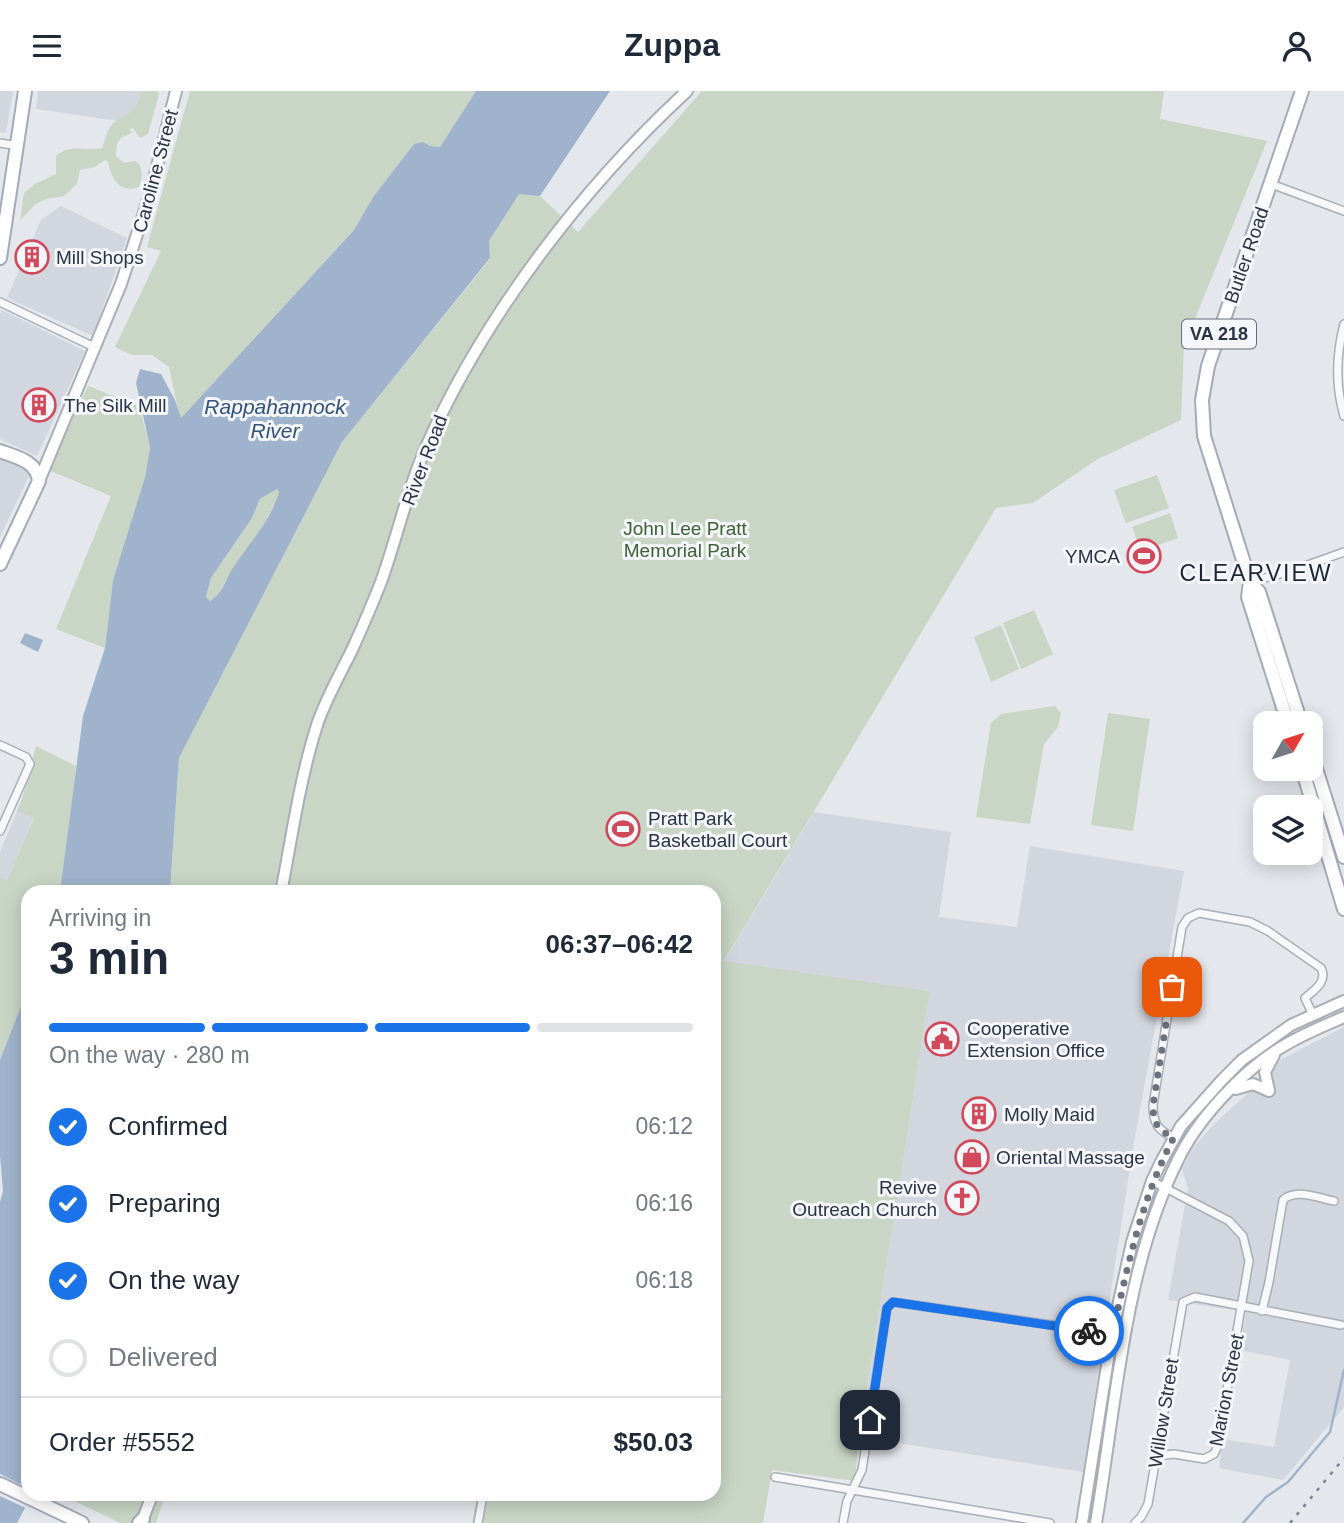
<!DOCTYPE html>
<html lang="en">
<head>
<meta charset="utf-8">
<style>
	body { margin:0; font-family:Arial,sans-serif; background:#f6f6f7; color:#1f2937; height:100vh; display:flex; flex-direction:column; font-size:26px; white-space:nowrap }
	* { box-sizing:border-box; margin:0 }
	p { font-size:23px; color:#747a83 }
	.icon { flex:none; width:38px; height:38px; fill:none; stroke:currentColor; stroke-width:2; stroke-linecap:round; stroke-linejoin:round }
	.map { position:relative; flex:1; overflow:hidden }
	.side { position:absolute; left:21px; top:794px; width:700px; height:616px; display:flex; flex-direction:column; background:#fff; border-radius:21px; box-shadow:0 4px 18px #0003 }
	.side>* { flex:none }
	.needle { width:46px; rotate:51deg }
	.tools { position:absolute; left:1253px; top:620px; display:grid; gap:14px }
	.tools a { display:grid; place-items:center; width:70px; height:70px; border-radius:14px; background:#fff; box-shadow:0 4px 18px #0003; font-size:35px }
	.pin { position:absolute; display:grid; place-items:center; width:60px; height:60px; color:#fff; margin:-30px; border-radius:14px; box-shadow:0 4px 10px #0006 }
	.courier { position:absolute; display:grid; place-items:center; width:70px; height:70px; margin:-35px; border:5px solid #1a73e8; border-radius:50%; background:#fff; color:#222; box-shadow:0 2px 9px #0007 }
	.overview em { font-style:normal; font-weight:600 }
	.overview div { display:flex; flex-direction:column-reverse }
	.overview { display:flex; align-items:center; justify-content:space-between; height:119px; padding:0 28px }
	h1 { font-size:46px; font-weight:600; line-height:52px }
	.bar { display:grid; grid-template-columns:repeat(4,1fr); gap:10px 7px; align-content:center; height:84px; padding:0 28px }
	.bar i { height:9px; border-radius:5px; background:#e0e1e3 }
	.bar .on { background:#1a73e8 }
	.bar p { grid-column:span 4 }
	.line { display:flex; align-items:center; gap:18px; padding:0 28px; border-top:2px solid #e0e1e3 }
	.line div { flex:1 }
	ol { padding:0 28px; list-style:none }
	li { display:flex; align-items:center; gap:21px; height:77px }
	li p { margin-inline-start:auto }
	li .icon { padding:7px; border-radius:50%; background:#1a73e8; color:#fff; stroke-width:4 }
	li:last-child { color:#747a83 }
	li i { width:38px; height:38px; border:4px solid #e0e1e3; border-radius:50% }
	header { display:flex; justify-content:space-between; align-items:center; height:91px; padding:0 28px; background:#fff; font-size:32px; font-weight:600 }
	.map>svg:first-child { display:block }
</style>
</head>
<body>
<header><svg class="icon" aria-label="menu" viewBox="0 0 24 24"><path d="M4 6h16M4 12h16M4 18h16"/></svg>Zuppa<svg class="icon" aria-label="person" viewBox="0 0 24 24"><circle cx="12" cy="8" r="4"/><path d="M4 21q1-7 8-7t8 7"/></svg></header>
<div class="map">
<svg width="1344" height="1432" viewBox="0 0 1344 1432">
	<rect width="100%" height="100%" fill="#e4e7ec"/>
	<path fill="#d2d6de" d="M 0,0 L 13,0 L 6,42 L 0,41 Z
		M 38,0 L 151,0 L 146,34 L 36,18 Z
		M 61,115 L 127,147 L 93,245 L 7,207 L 41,129 Z
		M 2,219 L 85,260 L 37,365 L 0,348 L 0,223 Z
		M 0,366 L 32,379 L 0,446 Z
		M 17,720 L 34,726 L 7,789 L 0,786 L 0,761 Z
		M 814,721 L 951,741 L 939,826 L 1017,836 L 1030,755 L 1184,780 L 1134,1051 L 1083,1381 L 859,1346 L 930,900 L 724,871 Z
		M 1344,936 L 1344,1316 L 1283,1389 L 1219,1377 L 1223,1348 L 1274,1356 L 1290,1269 L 1239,1259 L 1246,1221 L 1168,1209 L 1188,1097 L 1182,1078 L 1193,1057 L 1215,1032 L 1271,981 L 1274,972 Z"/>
	<path fill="#c9d6c5" d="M 141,0 L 157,0 L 159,3 L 148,43 L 140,47 L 133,37 L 130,38 L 132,42 C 117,48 117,48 116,65 L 124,72 L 135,70 C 144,74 142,88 139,96 C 121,103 111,88 108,71 L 105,69 L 95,76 L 80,79 L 77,93 L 64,105 L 46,108 L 36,113 L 20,129 L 24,102 L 35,93 L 56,83 L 56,65 C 71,52 86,61 102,57 C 105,50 107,40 111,35 C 123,21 138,25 141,0 Z
		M 190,0 L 476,0 L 440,56 L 414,53 L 373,106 L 354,139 L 180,328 L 169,276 L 152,264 L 132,264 L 115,256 L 161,160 L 147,156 Z
		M 702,0 L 1164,0 L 1160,28 L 1267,50 L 1184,255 L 1181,329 L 1096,369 L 1033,412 L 996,417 L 724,870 L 930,900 L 859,1346 L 855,1390 L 772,1379 L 763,1432 L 472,1432 L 477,1404 L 714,1404 L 714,802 L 170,802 L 179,667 L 342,351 L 490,168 L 489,150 L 519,102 L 540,105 L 578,141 Z
		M 88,295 L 139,315 L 150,357 L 145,386 L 113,489 L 105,557 L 56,538 L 111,405 L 48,379 Z
		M 1157,384 L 1169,417 L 1126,432 L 1114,399 Z
		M 277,398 L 279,401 L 277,407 L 258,446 L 236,474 L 216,506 L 211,511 L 206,506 L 211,487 L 252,427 L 260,408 Z
		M 1170,422 L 1178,447 L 1141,460 L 1132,436 Z
		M 1034,519 L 1053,563 L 1021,578 L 1003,532 Z
		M 1001,534 L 1019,578 L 991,591 L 974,546 Z
		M 1055,615 L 1061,622 L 1058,636 L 1044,653 L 1030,733 L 976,726 L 991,632 L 1001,623 Z
		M 1108,622 L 1150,628 L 1133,740 L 1091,734 Z
		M 36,655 L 76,675 L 65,781 L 60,801 L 28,802 L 28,897 L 0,969 L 0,786 L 7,789 L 34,727 L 17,720 L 22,708 Z
		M 62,1404 L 165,1404 L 156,1432 L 120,1432 Z"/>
	<path fill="#9fb4cc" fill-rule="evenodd" d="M 476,0 L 610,0 L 540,105 L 519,103 L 489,150 L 490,167 L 342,351 L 179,667 L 170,801 L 60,801 L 83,625 L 105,557 L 113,489 L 145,386 L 150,357 L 136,292 L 140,278 L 161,283 L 175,309 L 181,327 L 354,139 L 373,106 L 414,53 L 423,51 L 430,55 L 440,56 ZM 277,398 L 279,401 C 269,433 249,452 232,478 C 226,489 221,504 210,510 L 206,506 L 211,487 L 252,427 L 260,408 Z
		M 25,542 L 43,549 L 38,561 L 20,552 Z
		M 28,897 L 28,1404 L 32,1404 L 17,1432 L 0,1432 L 0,1111 L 3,1100 L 0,1065 L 0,969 Z"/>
	<path fill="#e4e7ec" d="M 0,1383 L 28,1397 L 28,1404 L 35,1404 L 28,1418 L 0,1405 Z"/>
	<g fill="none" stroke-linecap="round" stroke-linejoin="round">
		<path stroke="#9fb4cc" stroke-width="2.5" d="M 1243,1432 L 1266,1406 L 1288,1391 L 1330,1341 L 1344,1279"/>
		<defs>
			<path id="street" d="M 0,52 L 18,55
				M 1271,93 L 1344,120
				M 0,211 L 96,257
				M 1344,233 C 1336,264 1335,294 1344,325
				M 1250,491 L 1291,480 L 1344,461
				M 0,654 L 26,666 L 30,673 L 0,740
				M 1174,1046 C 1157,1040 1153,1031 1153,1014 L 1182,836 L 1188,827 L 1199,822 L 1250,831 L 1268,840 L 1321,877 C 1328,891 1314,899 1305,907 L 1313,924
				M 1152,1090 L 1229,1130 L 1243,1145 L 1249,1170 L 1217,1357 L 1214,1363 L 1204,1368 L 1174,1363 L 1156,1365
				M 1262,1220 L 1269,1191 L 1283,1109 C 1296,1097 1318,1107 1334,1110
				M 775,1386 L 1050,1432
				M 478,1432 L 483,1404
				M 843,1432 L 847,1410 L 862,1379 L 887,1217 L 893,1211 L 1115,1243
				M 1135,1432 L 1141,1426 L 1148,1413 L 1183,1211 L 1195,1206 L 1341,1234"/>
			<path id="secondary" d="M 39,390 L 121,193 L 150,103 L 176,0
				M 281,802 C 292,745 300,686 318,631 C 327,606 340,583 352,559 C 362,537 372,514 381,491 C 397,447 407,399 426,356 C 484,225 582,97 687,0
				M 1236,998 L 1253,993 L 1269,1000
				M 1269,1000 L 1265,981 L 1274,964
				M 143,1428 L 152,1404
				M 1082,1432 L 1112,1243 L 1132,1151 L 1152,1090 L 1161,1071 L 1181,1035 L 1222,989 L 1242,969 L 1291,934 L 1344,910
				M 1096,1432 C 1116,1314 1124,1176 1178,1069 C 1197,1029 1240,983 1277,959 C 1298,945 1321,936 1344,926"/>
			<path id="primary" d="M 0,167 L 25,0
				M 0,360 C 16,366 37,370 39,390 L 0,473
				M 1250,491 L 1259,501 L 1301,632
				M 1288,632 L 1248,506 L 1250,491 L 1204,345 L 1202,309 L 1208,275 L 1302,0
				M 1311,662 L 1344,766
				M 1302,677 L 1344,818
				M 0,1393 L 82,1432
				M 139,1432 L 143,1428"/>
		</defs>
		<use href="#street" stroke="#a9aeb7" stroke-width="10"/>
		<use href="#secondary" stroke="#a9aeb7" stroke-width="14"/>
		<use href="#primary" stroke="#a3abb8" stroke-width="16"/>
		<use href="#street" stroke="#f7f8fa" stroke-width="7"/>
		<use href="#secondary" stroke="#fff" stroke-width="10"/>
		<use href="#primary" stroke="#fff" stroke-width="12"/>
		<path stroke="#7d8696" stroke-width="2.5" stroke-dasharray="3.5 7" stroke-linecap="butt" d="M 1290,1432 L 1344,1367"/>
	</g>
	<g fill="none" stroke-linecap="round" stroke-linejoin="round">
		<path stroke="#6c737f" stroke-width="7" stroke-dasharray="0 12.6" d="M 1089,1240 L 1112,1243 C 1129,1172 1140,1111 1174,1046 C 1157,1040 1153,1031 1153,1014 L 1172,896"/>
		<path stroke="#1a73e8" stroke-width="9" d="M 870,1329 L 887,1217 L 893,1211 L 1089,1240"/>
	</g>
	<defs>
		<symbol id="building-ring" viewBox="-11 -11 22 22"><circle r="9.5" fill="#f4f6f9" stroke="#d1495b" stroke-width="1.5"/><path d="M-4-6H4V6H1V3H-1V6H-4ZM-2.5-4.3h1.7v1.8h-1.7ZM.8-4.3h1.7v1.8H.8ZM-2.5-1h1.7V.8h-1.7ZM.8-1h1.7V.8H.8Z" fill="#d1495b"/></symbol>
		<symbol id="stadium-ring" viewBox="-11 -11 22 22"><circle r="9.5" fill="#f4f6f9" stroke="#d1495b" stroke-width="1.5"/><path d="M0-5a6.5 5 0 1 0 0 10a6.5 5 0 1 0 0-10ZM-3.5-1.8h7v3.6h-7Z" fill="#d1495b"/></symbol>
		<symbol id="civic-ring" viewBox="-11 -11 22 22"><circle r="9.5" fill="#f4f6f9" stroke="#d1495b" stroke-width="1.5"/><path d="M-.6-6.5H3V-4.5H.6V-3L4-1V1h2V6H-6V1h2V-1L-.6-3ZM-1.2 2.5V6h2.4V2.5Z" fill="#d1495b"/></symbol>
		<symbol id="shop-ring" viewBox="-11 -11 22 22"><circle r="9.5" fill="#f4f6f9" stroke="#d1495b" stroke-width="1.5"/><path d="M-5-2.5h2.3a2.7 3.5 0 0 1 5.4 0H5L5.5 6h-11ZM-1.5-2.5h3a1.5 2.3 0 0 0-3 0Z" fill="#d1495b"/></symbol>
		<symbol id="church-ring" viewBox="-11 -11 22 22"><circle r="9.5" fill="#f4f6f9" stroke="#d1495b" stroke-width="1.5"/><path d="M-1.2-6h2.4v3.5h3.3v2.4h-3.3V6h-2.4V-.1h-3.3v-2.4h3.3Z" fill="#d1495b"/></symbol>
	</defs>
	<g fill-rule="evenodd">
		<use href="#building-ring" x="13" y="147" width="38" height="38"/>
		<use href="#building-ring" x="20" y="295" width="38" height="38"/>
		<use href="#stadium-ring" x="1125" y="446" width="38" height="38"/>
		<use href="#stadium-ring" x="604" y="719" width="38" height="38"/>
		<use href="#civic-ring" x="923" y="929" width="38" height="38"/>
		<use href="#building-ring" x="960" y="1004" width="38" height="38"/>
		<use href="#shop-ring" x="953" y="1047" width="38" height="38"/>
		<use href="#church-ring" x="943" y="1088" width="38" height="38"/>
	</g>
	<g text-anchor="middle" stroke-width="6" stroke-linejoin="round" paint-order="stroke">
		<rect fill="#f4f6f9" stroke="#676e7b" stroke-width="2" x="1182" y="228.5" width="74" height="29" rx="5"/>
		<g font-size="18" font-weight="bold" fill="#2b3445">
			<text x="1219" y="249">VA 218</text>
		</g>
		<g font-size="19" fill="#2b3445" stroke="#f4f6f9">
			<text transform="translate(155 80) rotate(-75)" y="7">Caroline Street</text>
			<text transform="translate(1246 164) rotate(-71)" y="7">Butler Road</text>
			<text transform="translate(424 369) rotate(-69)" y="7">River Road</text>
			<text transform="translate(1226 1299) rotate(-79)" y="7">Marion Street</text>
			<text transform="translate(1163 1322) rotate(-81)" y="7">Willow Street</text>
		</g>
		<g font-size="19" fill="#2b3445" stroke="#f4f6f9" text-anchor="start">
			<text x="56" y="173">Mill Shops</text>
			<text x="64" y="321">The Silk Mill</text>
			<text x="1120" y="472" text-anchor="end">YMCA</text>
			<text x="648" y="734">Pratt Park<tspan x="648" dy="22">Basketball Court</tspan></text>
			<text x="967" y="944">Cooperative<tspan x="967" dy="22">Extension Office</tspan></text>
			<text x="1004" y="1030">Molly Maid</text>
			<text x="996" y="1073">Oriental Massage</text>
			<text x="937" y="1103" text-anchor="end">Revive<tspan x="937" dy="22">Outreach Church</tspan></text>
		</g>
		<g font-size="19" fill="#3f6138" stroke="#f4f6f9">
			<text x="685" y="444">John Lee Pratt<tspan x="685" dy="22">Memorial Park</tspan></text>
		</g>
		<g font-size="21" font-style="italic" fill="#34527a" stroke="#f4f6f9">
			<text x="275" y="323">Rappahannock<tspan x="275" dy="24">River</tspan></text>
		</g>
		<g font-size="23" letter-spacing="2" fill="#1d2536" stroke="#f4f6f9">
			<text x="1256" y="490">CLEARVIEW</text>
		</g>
	</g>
</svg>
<div class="tools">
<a><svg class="needle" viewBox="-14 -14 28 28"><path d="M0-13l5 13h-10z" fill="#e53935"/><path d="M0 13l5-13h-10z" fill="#747a83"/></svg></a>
<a><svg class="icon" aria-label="layers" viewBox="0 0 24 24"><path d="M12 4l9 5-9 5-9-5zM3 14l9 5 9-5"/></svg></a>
</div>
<div class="pin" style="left:1172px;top:896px;background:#ea580c"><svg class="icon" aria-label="bag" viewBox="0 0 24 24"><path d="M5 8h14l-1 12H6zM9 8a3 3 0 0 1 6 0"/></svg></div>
<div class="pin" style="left:870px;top:1329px;background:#1f2937"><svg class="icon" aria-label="home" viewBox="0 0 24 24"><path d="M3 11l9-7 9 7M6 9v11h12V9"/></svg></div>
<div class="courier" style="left:1089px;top:1240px"><svg class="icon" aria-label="bike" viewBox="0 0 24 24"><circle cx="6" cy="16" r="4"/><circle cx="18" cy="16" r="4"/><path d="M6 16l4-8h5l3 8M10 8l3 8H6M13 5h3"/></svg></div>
<section class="side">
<div class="overview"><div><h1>3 min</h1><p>Arriving in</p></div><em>06:37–06:42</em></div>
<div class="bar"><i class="on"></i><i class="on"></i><i class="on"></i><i></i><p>On the way · 280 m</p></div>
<ol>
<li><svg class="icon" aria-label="check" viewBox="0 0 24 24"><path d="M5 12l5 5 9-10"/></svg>Confirmed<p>06:12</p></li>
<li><svg class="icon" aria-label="check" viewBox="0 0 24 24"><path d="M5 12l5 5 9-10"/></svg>Preparing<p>06:16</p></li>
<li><svg class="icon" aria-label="check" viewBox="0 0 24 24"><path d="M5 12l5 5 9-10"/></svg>On the way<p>06:18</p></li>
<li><i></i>Delivered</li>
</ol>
<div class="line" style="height:91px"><div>Order #5552</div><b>$50.03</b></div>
</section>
</div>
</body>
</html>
